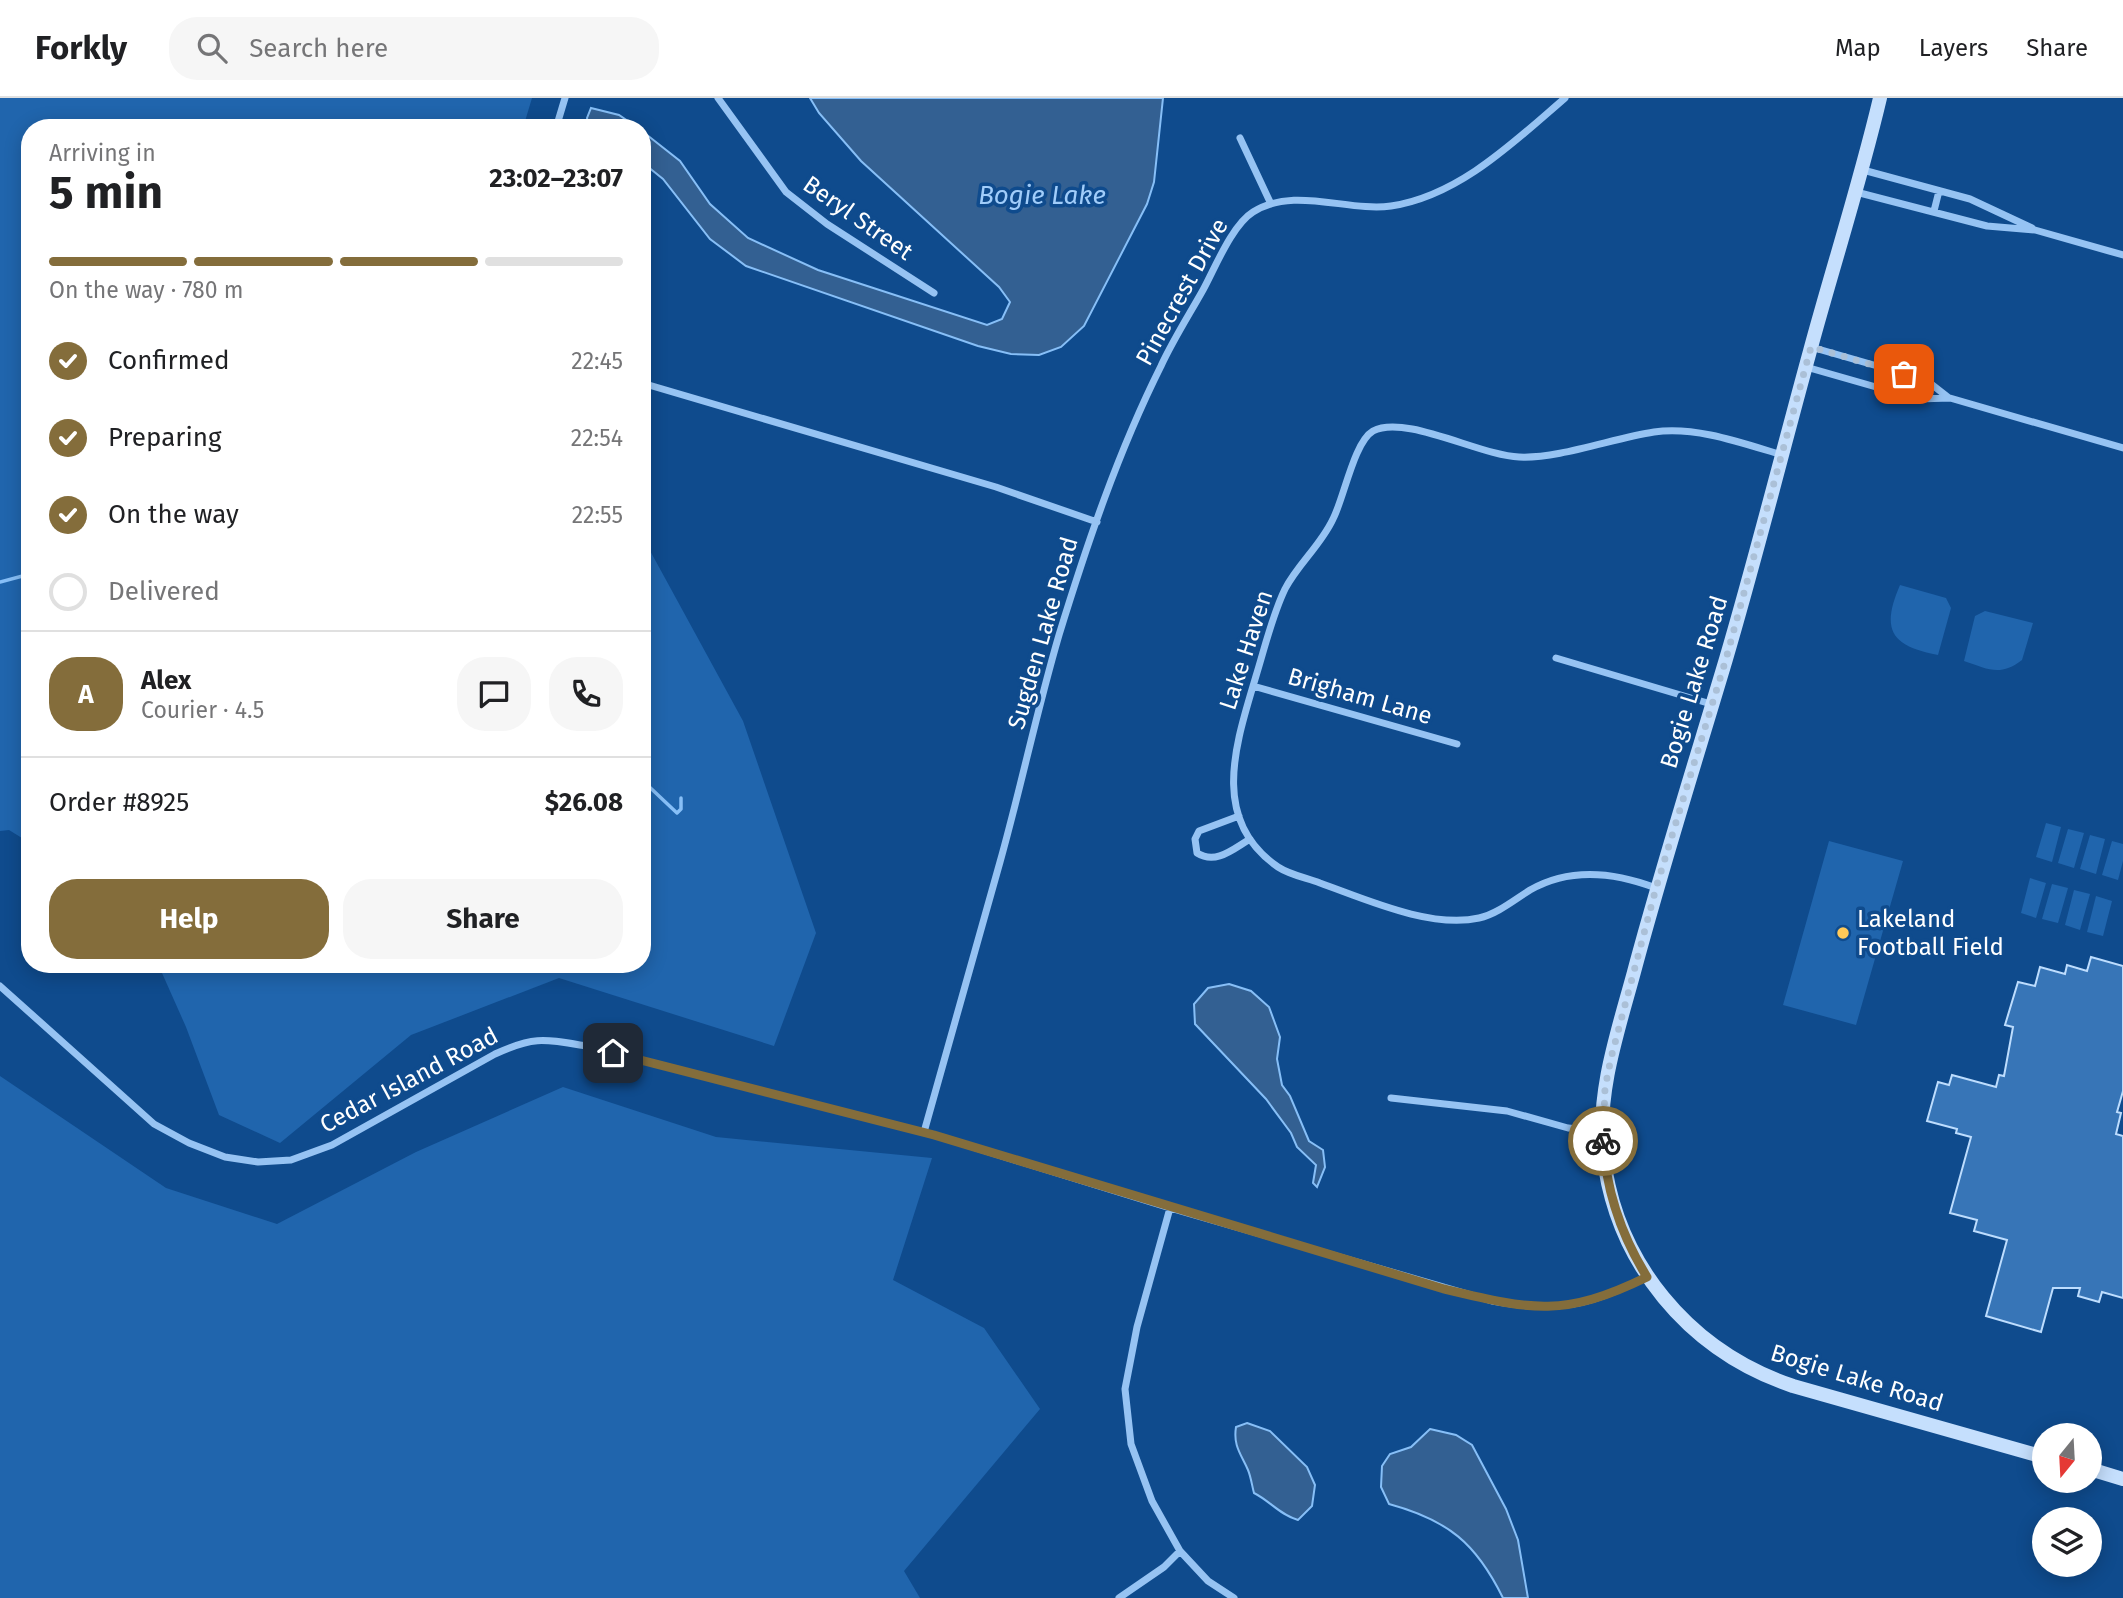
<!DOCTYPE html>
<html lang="en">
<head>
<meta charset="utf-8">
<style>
	body { margin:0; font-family:"Fira Sans",sans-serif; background:#f6f6f6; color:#202124; height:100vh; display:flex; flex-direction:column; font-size:26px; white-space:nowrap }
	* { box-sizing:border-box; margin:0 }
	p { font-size:23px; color:#757577 }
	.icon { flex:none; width:38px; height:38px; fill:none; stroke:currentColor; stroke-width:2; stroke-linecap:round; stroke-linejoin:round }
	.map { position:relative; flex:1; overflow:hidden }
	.drawer { position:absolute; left:21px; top:21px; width:630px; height:854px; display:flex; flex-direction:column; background:#fff; border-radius:28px; box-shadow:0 4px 18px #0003 }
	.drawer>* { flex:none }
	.needle { width:46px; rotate:198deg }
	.fabs { position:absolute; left:2032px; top:1325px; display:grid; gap:14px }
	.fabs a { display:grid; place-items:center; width:70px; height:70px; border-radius:50%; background:#fff; box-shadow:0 4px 18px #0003; font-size:35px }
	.pin { position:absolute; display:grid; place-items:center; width:60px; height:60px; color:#fff; margin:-30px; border-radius:14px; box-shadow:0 4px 10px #0006 }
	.courier { position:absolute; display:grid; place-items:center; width:70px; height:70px; margin:-35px; border:5px solid #846d3b; border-radius:50%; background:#fff; color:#222; box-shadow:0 2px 9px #0007 }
	.headline em { font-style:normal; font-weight:700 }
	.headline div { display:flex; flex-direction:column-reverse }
	.headline { display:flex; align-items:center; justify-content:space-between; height:119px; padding:0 28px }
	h1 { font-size:46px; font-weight:700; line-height:52px }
	.bar { display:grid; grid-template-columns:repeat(4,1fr); gap:10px 7px; align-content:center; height:84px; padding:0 28px }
	.bar i { height:9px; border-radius:5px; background:#e0e0e0 }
	.bar .on { background:#846d3b }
	.bar p { grid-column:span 4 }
	.line { display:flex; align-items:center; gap:18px; padding:0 28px; border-top:2px solid #e0e0e0 }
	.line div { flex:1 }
	.round { display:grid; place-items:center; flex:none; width:74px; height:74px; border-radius:28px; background:#f6f6f6 }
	ol { padding:0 28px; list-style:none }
	li { display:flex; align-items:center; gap:21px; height:77px }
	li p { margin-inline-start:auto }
	li .icon { padding:7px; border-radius:50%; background:#846d3b; color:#fff; stroke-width:4 }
	li:last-child { color:#757577 }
	li i { width:38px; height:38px; border:4px solid #e0e0e0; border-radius:50% }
	.button { display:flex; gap:14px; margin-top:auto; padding:14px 28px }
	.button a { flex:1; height:80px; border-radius:28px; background:#846d3b; color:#fff; font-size:28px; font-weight:700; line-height:80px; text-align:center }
	.button a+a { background:#f6f6f6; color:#202124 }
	header { display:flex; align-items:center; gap:42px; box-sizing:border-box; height:98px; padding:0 35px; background:#fff; border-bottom:2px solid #e0e0e0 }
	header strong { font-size:33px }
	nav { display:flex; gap:38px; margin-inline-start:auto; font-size:24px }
	.search { width:490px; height:63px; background:#f6f6f6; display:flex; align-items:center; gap:18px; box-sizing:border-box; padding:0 24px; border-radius:28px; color:#757577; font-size:26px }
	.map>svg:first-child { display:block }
</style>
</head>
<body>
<header>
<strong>Forkly</strong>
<div class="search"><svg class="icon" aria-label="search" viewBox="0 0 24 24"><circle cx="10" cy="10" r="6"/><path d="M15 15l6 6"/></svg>Search here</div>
<nav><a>Map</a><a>Layers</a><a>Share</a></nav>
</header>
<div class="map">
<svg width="2123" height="1500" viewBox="0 0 2123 1500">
	<rect width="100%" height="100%" fill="#0f4b8d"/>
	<path fill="#2065ad" d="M 0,0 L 532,0 L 523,30 L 30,30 L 30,745 L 9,732 L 0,733 Z
		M 642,438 L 743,623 L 816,835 L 774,948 L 559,880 L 411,937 L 280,1045 L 219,1017 L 186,929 L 158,866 L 642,866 Z
		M 1900,487 L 1946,500 L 1951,510 L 1938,557 C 1890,548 1881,531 1900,487 Z
		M 1985,513 L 2033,525 L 2022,562 C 2000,579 1988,571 1964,563 L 1975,518 Z
		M 2046,725 L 2061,729 L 2052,764 L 2036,759 Z
		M 2068,731 L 2084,735 L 2074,770 L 2058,765 Z
		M 2090,737 L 2105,741 L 2096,776 L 2080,771 Z
		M 1829,743 L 1903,763 L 1856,927 L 1783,907 Z
		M 2112,743 L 2123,746 L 2123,763 L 2118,782 L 2102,777 Z
		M 2030,780 L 2046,785 L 2036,820 L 2021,815 Z
		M 2052,786 L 2068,790 L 2058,825 L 2042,821 Z
		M 2074,792 L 2090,796 L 2080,832 L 2065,827 Z
		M 2096,798 L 2112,803 L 2103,838 L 2087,834 Z
		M 0,978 L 166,1090 L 277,1126 L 416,1054 L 563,989 L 716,1039 L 932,1060 L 893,1182 L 984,1230 L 1040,1311 L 904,1473 L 920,1500 L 0,1500 Z"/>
	<path fill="#336092" stroke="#87bff7" stroke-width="2" d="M 810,0 L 1163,0 L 1154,84 L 1147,106 L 1084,228 L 1061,249 L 1039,257 L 1011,256 L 978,248 L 746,168 L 710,141 L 663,81 L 642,64 L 642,33 L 680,63 L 710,106 L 748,140 L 818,172 L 987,227 L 1002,221 L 1010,204 L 999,189 L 861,63 L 819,15 Z
		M 591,10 L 619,17 L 638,30 L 589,30 L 587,20 Z
		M 1229,886 L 1251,893 L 1269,909 L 1280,939 L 1277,961 L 1282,987 L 1290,998 L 1309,1043 L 1323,1052 L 1325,1069 L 1317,1089 L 1313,1085 L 1316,1067 L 1297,1049 L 1291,1035 L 1266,1001 L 1195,926 L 1194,906 L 1208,890 Z
		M 1247,1325 L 1270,1333 L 1307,1369 L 1315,1387 L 1312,1408 L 1298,1422 C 1280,1417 1270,1403 1254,1395 C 1252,1388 1251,1379 1248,1372 C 1241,1356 1233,1348 1236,1329 Z
		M 1430,1331 L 1456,1337 L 1472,1347 L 1506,1411 L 1518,1442 L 1528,1500 L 1503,1500 C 1476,1445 1448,1422 1389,1406 L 1381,1389 L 1382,1368 L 1390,1356 L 1411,1349 Z"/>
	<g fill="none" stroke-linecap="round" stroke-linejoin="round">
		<path stroke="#87bff7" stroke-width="3.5" d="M 0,484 L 30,476
			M 642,682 L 677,715 L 681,711 L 681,700"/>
	</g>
	<path fill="#3775b7" stroke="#bdddfe" stroke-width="2" d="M 2091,859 L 2123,868 L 2123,993 L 2117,1014 L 2121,1015 L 2116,1036 L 2123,1038 L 2123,1200 L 2102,1194 L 2099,1204 L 2078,1198 L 2080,1190 L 2053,1190 L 2041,1234 L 1986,1218 L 2007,1142 L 1974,1133 L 1977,1122 L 1950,1115 L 1971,1039 L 1956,1035 L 1957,1031 L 1927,1023 L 1938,984 L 1949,987 L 1952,977 L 1996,989 L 1999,977 L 2004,978 L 2013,929 L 2005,927 L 2018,884 L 2035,888 L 2040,869 L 2065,876 L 2067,867 L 2087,873 Z"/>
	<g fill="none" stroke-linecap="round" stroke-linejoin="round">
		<path stroke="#96c3f3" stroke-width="7" d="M 718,0 L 786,94 L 827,126 L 934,195
			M 556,30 L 565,0
			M 1240,40 L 1271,106
			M 1863,72 L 1970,101 L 2032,130
			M 1856,94 L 1987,128 L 2035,132 L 2123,157
			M 1934,113 L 1939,93
			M 1811,249 L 1926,282 L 1949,300
			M 1806,269 L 1918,301 L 1950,300 L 2123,350
			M 642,285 L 996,389 L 1097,424
			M 1556,560 L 1711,606
			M 1253,588 L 1457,646
			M 1239,718 L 1199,733 L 1195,741 L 1197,755 C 1216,767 1233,751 1250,741
			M 1656,790 C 1614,774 1570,769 1530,792 C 1514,802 1497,816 1479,820 C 1431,831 1365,801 1320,785 C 1307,780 1290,777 1278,769 C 1208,721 1237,643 1256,578 C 1265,549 1272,518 1285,491 C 1298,466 1321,447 1333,421 C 1344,400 1354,344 1373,333 C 1405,316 1481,358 1519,359 C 1558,361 1614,340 1654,334 C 1696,328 1742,345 1782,357
			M 0,888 L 154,1026 L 189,1045 L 225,1059 L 258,1064 L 291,1062 L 332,1047 L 495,956 C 534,938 544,941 586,948 L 934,1037 L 1170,1110 L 1492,1203 C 1557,1215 1588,1208 1647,1179
			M 1391,1000 L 1507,1013 L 1568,1030 L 1601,1033
			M 924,1034 C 949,944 975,854 1000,764 C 1021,689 1037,612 1059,537 C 1087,446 1118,354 1161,268 C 1173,242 1189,217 1203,192 C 1215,170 1232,127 1253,114 C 1293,88 1348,114 1391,108 C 1459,98 1515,43 1565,0
			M 1170,1110 L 1137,1229 L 1125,1291 L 1131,1346 L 1152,1403 L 1180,1453 L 1208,1483 L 1234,1500
			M 1119,1500 L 1164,1469 L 1180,1453"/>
		<path stroke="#c5dffd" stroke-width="14" d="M 1880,0 C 1860,85 1833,168 1810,253 C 1782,355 1756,459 1726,561 C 1695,665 1662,769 1634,874 C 1618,933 1597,993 1603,1054 C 1615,1165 1689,1253 1793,1288 L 2044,1359
			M 2090,1371 L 2123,1381"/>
	</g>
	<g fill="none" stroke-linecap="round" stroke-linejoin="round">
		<path stroke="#abc0d7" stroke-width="7" stroke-dasharray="0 12.6" d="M 1603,1043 L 1605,990 L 1611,960 L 1656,790 L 1726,561 L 1811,249 L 1904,276"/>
		<path stroke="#846d3b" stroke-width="9" d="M 613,955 L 934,1037 L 1444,1191 C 1532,1212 1563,1220 1647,1179 C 1621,1137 1606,1093 1603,1043"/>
	</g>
	<circle fill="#ffc958" stroke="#0f4b8d" stroke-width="2.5" cx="1843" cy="835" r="7"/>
	<g text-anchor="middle" stroke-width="7" stroke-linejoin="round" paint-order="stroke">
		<g font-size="24" fill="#fff" stroke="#0f4b8d">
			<text transform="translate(858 120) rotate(35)" y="8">Beryl Street</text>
			<text transform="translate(1182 194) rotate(-61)" y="8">Pinecrest Drive</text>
			<text transform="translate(1043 535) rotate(-74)" y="8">Sugden Lake Road</text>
			<text transform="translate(1246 552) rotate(-72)" y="8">Lake Haven</text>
			<text transform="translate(1694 584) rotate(-73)" y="8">Bogie Lake Road</text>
			<text transform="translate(1360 598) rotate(16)" y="8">Brigham Lane</text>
			<text transform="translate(409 982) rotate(-28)" y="8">Cedar Island Road</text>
			<text transform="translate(1857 1280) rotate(17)" y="8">Bogie Lake Road</text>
		</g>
		<g font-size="24" fill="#fff" stroke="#0f4b8d" text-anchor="start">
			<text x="1857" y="829">Lakeland<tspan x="1857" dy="28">Football Field</tspan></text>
		</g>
		<g font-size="26" font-style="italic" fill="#a1cdfa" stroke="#0f4b8d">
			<text x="1042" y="106">Bogie Lake</text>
		</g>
	</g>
</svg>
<div class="fabs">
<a><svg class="needle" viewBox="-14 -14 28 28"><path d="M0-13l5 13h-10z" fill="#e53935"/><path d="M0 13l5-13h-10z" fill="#757577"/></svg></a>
<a><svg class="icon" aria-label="layers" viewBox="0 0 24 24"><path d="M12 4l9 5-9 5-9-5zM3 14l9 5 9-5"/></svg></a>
</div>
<div class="pin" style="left:1904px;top:276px;background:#ea580c"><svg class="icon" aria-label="bag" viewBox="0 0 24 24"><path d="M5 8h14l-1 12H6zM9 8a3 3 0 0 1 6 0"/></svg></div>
<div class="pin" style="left:613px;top:955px;background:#1f2937"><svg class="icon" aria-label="home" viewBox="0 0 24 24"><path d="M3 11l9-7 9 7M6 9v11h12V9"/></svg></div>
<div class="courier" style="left:1603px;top:1043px"><svg class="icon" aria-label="bike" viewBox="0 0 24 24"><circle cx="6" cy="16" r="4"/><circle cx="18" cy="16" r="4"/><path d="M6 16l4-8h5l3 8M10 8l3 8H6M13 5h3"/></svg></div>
<section class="drawer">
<div class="headline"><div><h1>5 min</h1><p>Arriving in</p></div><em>23:02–23:07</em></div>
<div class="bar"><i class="on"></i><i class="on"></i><i class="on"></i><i></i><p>On the way · 780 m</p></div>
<ol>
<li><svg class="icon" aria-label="check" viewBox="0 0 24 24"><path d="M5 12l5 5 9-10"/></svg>Confirmed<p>22:45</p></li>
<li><svg class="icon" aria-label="check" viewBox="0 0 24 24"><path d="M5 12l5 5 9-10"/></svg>Preparing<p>22:54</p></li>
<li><svg class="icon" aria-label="check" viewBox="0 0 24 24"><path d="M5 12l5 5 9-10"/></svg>On the way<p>22:55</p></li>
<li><i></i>Delivered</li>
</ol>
<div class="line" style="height:126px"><b class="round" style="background:#846d3b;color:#fff">A</b><div><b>Alex</b><p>Courier · 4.5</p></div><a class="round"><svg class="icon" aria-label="chat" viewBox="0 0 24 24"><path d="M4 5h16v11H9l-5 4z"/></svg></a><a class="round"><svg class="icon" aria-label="phone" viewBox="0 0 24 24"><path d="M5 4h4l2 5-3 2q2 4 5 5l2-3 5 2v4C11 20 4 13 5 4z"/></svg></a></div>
<div class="line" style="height:91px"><div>Order #8925</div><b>$26.08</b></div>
<div class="button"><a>Help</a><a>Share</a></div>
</section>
</div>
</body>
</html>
